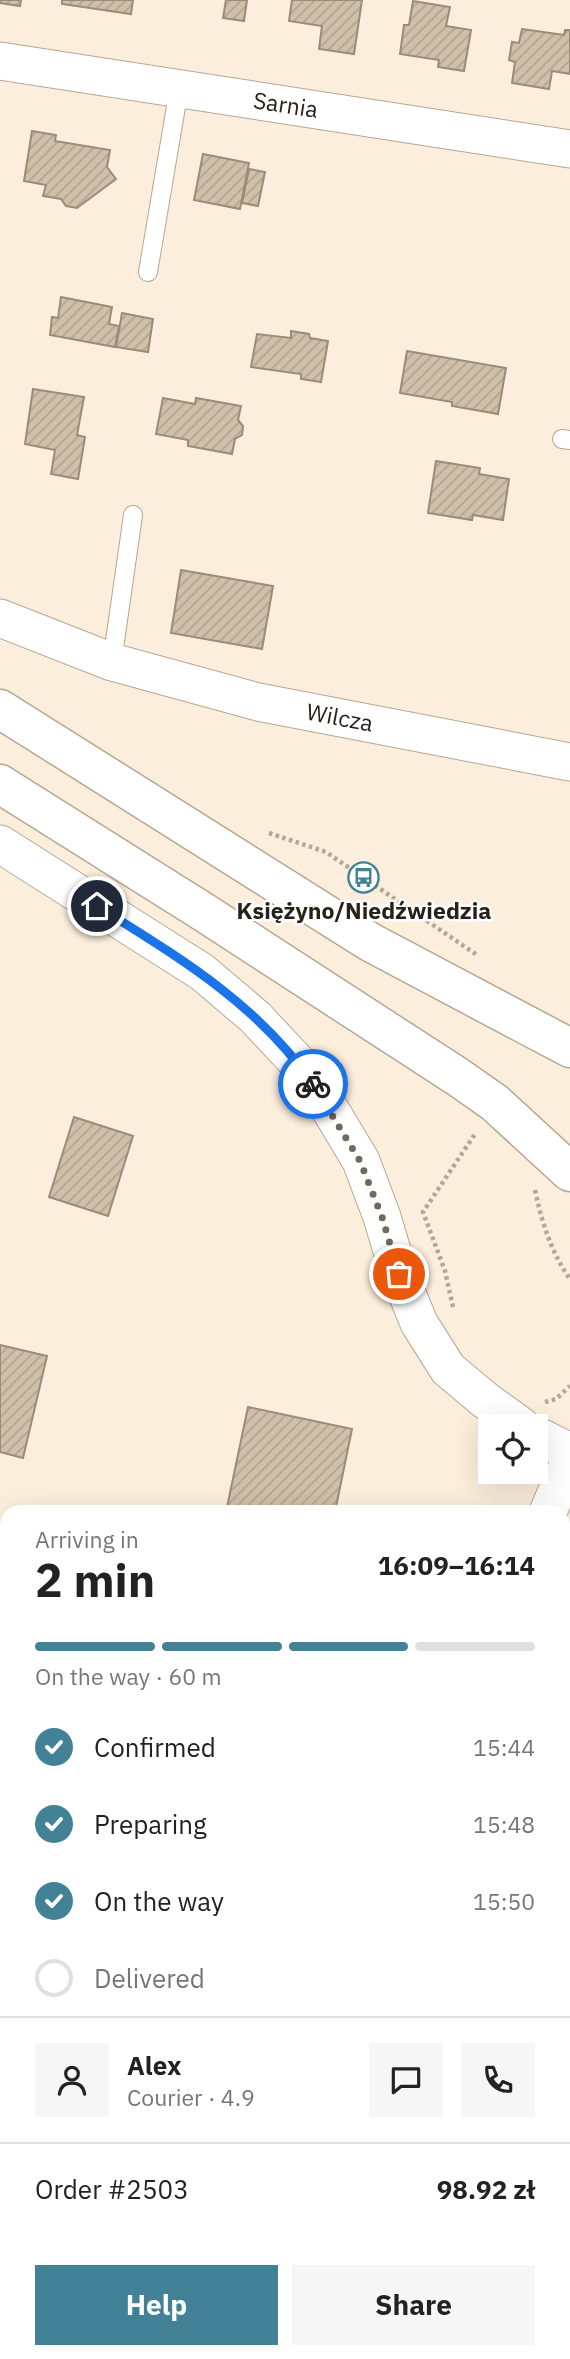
<!DOCTYPE html>
<html lang="en">
<head>
<meta charset="utf-8">
<style>
	body { margin:0; font-family:"IBM Plex Sans",sans-serif; background:#f6f6f6; color:#222; height:100vh; display:flex; flex-direction:column; font-size:26px; white-space:nowrap }
	* { box-sizing:border-box; margin:0 }
	p { font-size:23px; color:#767676 }
	.icon { flex:none; width:38px; height:38px; fill:none; stroke:currentColor; stroke-width:2; stroke-linecap:round; stroke-linejoin:round }
	.map { position:relative; flex:1; overflow:hidden }
	.drawer { position:absolute; left:0px; top:1505px; width:570px; height:854px; display:flex; flex-direction:column; background:#fff; border-radius:21px 21px 0 0; box-shadow:0 7px 28px #0002 }
	.drawer>* { flex:none }
	.controls { position:absolute; left:478px; top:1414px; display:grid; gap:14px }
	.controls a { display:grid; place-items:center; width:70px; height:70px; border-radius:0px; background:#fff; box-shadow:0 7px 28px #0002; font-size:35px }
	.pin { position:absolute; display:grid; place-items:center; width:60px; height:60px; color:#fff; margin:-30px; border:4px solid #fff; border-radius:50%; box-shadow:0 2px 7px #0007 }
	.courier { position:absolute; display:grid; place-items:center; width:70px; height:70px; margin:-35px; border:5px solid #1a73e8; border-radius:50%; background:#fff; color:#222; box-shadow:0 2px 9px #0007 }
	.head em { font-style:normal; font-weight:700 }
	.head div { display:flex; flex-direction:column-reverse }
	.head { display:flex; align-items:center; justify-content:space-between; height:119px; padding:0 35px }
	h1 { font-size:46px; font-weight:700; line-height:52px }
	.bar { display:grid; grid-template-columns:repeat(4,1fr); gap:10px 7px; align-content:center; height:84px; padding:0 35px }
	.bar i { height:9px; border-radius:5px; background:#e0e0e0 }
	.bar .on { background:#438197 }
	.bar p { grid-column:span 4 }
	.line { display:flex; align-items:center; gap:18px; padding:0 35px; border-top:2px solid #e0e0e0 }
	.line div { flex:1 }
	.round { display:grid; place-items:center; flex:none; width:74px; height:74px; border-radius:0px; background:#f6f6f6 }
	ol { padding:0 35px; list-style:none }
	li { display:flex; align-items:center; gap:21px; height:77px }
	li p { margin-inline-start:auto }
	li .icon { padding:7px; border-radius:50%; background:#438197; color:#fff; stroke-width:4 }
	li:last-child { color:#767676 }
	li i { width:38px; height:38px; border:4px solid #e0e0e0; border-radius:50% }
	.cta { display:flex; gap:14px; margin-top:auto; padding:14px 35px }
	.cta a { flex:1; height:80px; border-radius:0px; background:#438197; color:#fff; font-size:28px; font-weight:700; line-height:80px; text-align:center }
	.cta a+a { background:#f6f6f6; color:#222 }
	.map>svg:first-child { display:block }
</style>
</head>
<body>
<div class="map">
<svg width="570" height="2359" viewBox="0 0 570 2359">
	<defs>
		<pattern id="building-hatch" width="6" height="6" patternUnits="userSpaceOnUse" patternTransform="scale(1.75)"><rect width="6" height="6" fill="#d0bfa9"/><path d="M-1 1l2-2M0 6l6-6M5 7l2-2" fill="none" stroke="#b3a491"/></pattern>
	</defs>
	<rect width="100%" height="100%" fill="#fceedc"/>
	<path fill="url(#building-hatch)" stroke="#9c8b77" stroke-width="2" d="M 0,0 L 21,0 L 20,6 L 0,3 Z
		M 62,0 L 133,0 L 131,14 L 62,4 Z
		M 226,0 L 247,0 L 244,21 L 223,18 Z
		M 292,0 L 362,0 L 354,54 L 319,49 L 322,26 L 289,21 Z
		M 413,1 L 450,7 L 446,26 L 471,30 L 464,71 L 438,67 L 439,60 L 400,54 L 404,25 L 409,25 Z
		M 522,29 L 564,35 L 565,30 L 570,30 L 570,74 L 552,71 L 549,89 L 512,83 L 515,62 L 509,60 L 512,42 L 519,43 Z
		M 32,131 L 56,135 L 55,141 L 110,150 L 107,167 L 116,179 L 77,208 L 66,206 L 61,199 L 43,196 L 46,185 L 24,181 Z
		M 203,154 L 249,163 L 240,209 L 194,200 Z
		M 249,169 L 265,172 L 258,206 L 242,203 Z
		M 61,297 L 112,307 L 109,324 L 119,326 L 115,347 L 50,335 L 52,317 L 58,318 Z
		M 122,313 L 153,319 L 148,352 L 116,347 Z
		M 291,331 L 309,334 L 310,338 L 328,341 L 321,382 L 301,379 L 301,374 L 251,367 L 257,334 L 291,338 Z
		M 407,351 L 506,368 L 498,414 L 452,406 L 452,402 L 400,393 Z
		M 33,389 L 84,397 L 77,435 L 85,437 L 78,479 L 51,474 L 55,450 L 25,444 Z
		M 163,398 L 195,404 L 196,398 L 241,406 L 238,420 L 243,426 L 242,435 L 235,439 L 232,454 L 188,446 L 188,440 L 156,434 Z
		M 436,461 L 480,468 L 479,474 L 509,479 L 503,520 L 473,515 L 472,520 L 428,513 Z
		M 181,570 L 273,586 L 262,649 L 171,633 Z
		M 74,1117 L 133,1136 L 108,1216 L 49,1197 Z
		M 0,1345 L 47,1356 L 23,1458 L 0,1452 Z
		M 248,1407 L 352,1429 L 335,1512 L 226,1512 Z
		M 0,1734 L 7,1737 L 7,1877 L 0,1897 Z
		M 0,2178 L 7,2180 L 7,2279 L 0,2276 Z"/>
	<g fill="none" stroke-linecap="round" stroke-linejoin="round">
		<defs>
			<path id="lane" d="M 148,272 L 179,89
				M 562,439 L 570,440
				M 112,662 L 133,515
				M 0,1623 L 7,1624"/>
			<g id="street">
				<path id="s1" d="M 0,61 L 570,149"/>
				<path id="s2" d="M 0,618 L 112,662 L 258,702 L 570,762"/>
				<path d="M 0,844 L 202,972 L 255,1017 L 298,1063 L 331,1111 L 361,1161 L 382,1217 L 399,1274 L 419,1323 L 448,1369 L 485,1400 L 521,1426"/>
				<path d="M 536,1435 L 570,1452"/>
				<path d="M 548,1512 L 570,1460"/>
				<path d="M 222,2359 L 224,2352"/>
			</g>
			<path id="secondary" d="M 0,709 L 370,942 L 570,1048
				M 0,784 L 205,913 L 458,1077 L 495,1103 L 570,1172"/>
		</defs>
		<use href="#lane" stroke="#b7a791" stroke-width="20"/>
		<use href="#street" stroke="#b7a791" stroke-width="39"/>
		<use href="#secondary" stroke="#b7a791" stroke-width="41"/>
		<path stroke="#b2a697" stroke-width="4.5" stroke-dasharray="3.5 3.5" stroke-linecap="butt" d="M 269,833 L 326,852 L 477,955
			M 535,1190 C 542,1223 551,1252 570,1279
			M 453,1307 L 445,1271 L 423,1212 L 475,1134
			M 545,1402 L 556,1399 L 570,1386"/>
		<use href="#lane" stroke="#fff" stroke-width="18"/>
		<use href="#street" stroke="#fff" stroke-width="37"/>
		<use href="#secondary" stroke="#fff" stroke-width="38"/>
	</g>
	<g fill="none" stroke-linecap="round" stroke-linejoin="round">
		<path stroke="#72695d" stroke-width="7" stroke-dasharray="0 12.6" d="M 313,1084 L 360,1161 L 382,1217 L 399,1274"/>
		<path stroke="#1a73e8" stroke-width="9" d="M 97,906 C 178,957 257,1003 313,1084"/>
	</g>
	<defs>
		<symbol id="bus-ring" viewBox="-11 -11 22 22"><circle r="9.5" fill="#fff" stroke="#438197" stroke-width="1.5"/><path d="M-5-6H5V4H4V6H2V4H-2V6H-4V4H-5ZM-3.5-4V0h7V-4ZM-3.5 1.2v1.5H-2V1.2ZM2 1.2v1.5H3.5V1.2Z" fill="#438197"/></symbol>
	</defs>
	<g fill-rule="evenodd">
		<use href="#bus-ring" x="346" y="860" width="35" height="35"/>
	</g>
	<g text-anchor="middle" stroke-width="5" stroke-linejoin="round" paint-order="stroke">
		<g font-size="23" fill="#282119" stroke="#fff">
			<text dy="8" stroke="none"><textPath href="#s1" startOffset="289">Sarnia</textPath></text>
			<text dy="8" stroke="none"><textPath href="#s2" startOffset="355">Wilcza</textPath></text>
		</g>
		<g font-size="23" font-weight="bold" fill="#282119" stroke="#fff">
			<text x="364" y="919">Księżyno/Niedźwiedzia</text>
		</g>
	</g>
</svg>
<div class="controls">
<a><svg class="icon" aria-label="locate" viewBox="0 0 24 24"><circle cx="12" cy="12" r="6"/><path d="M12 2v4M12 18v4M2 12h4M18 12h4"/></svg></a>
</div>
<div class="pin" style="left:399px;top:1274px;background:#ea580c"><svg class="icon" aria-label="bag" viewBox="0 0 24 24"><path d="M5 8h14l-1 12H6zM9 8a3 3 0 0 1 6 0"/></svg></div>
<div class="pin" style="left:97px;top:906px;background:#1f2937"><svg class="icon" aria-label="home" viewBox="0 0 24 24"><path d="M3 11l9-7 9 7M6 9v11h12V9"/></svg></div>
<div class="courier" style="left:313px;top:1084px"><svg class="icon" aria-label="bike" viewBox="0 0 24 24"><circle cx="6" cy="16" r="4"/><circle cx="18" cy="16" r="4"/><path d="M6 16l4-8h5l3 8M10 8l3 8H6M13 5h3"/></svg></div>
<section class="drawer">
<div class="head"><div><h1>2 min</h1><p>Arriving in</p></div><em>16:09–16:14</em></div>
<div class="bar"><i class="on"></i><i class="on"></i><i class="on"></i><i></i><p>On the way · 60 m</p></div>
<ol>
<li><svg class="icon" aria-label="check" viewBox="0 0 24 24"><path d="M5 12l5 5 9-10"/></svg>Confirmed<p>15:44</p></li>
<li><svg class="icon" aria-label="check" viewBox="0 0 24 24"><path d="M5 12l5 5 9-10"/></svg>Preparing<p>15:48</p></li>
<li><svg class="icon" aria-label="check" viewBox="0 0 24 24"><path d="M5 12l5 5 9-10"/></svg>On the way<p>15:50</p></li>
<li><i></i>Delivered</li>
</ol>
<div class="line" style="height:126px"><a class="round"><svg class="icon" aria-label="person" viewBox="0 0 24 24"><circle cx="12" cy="8" r="4"/><path d="M4 21q1-7 8-7t8 7"/></svg></a><div><b>Alex</b><p>Courier · 4.9</p></div><a class="round"><svg class="icon" aria-label="chat" viewBox="0 0 24 24"><path d="M4 5h16v11H9l-5 4z"/></svg></a><a class="round"><svg class="icon" aria-label="phone" viewBox="0 0 24 24"><path d="M5 4h4l2 5-3 2q2 4 5 5l2-3 5 2v4C11 20 4 13 5 4z"/></svg></a></div>
<div class="line" style="height:91px"><div>Order #2503</div><b>98.92 zł</b></div>
<div class="cta"><a>Help</a><a>Share</a></div>
</section>
</div>
</body>
</html>
